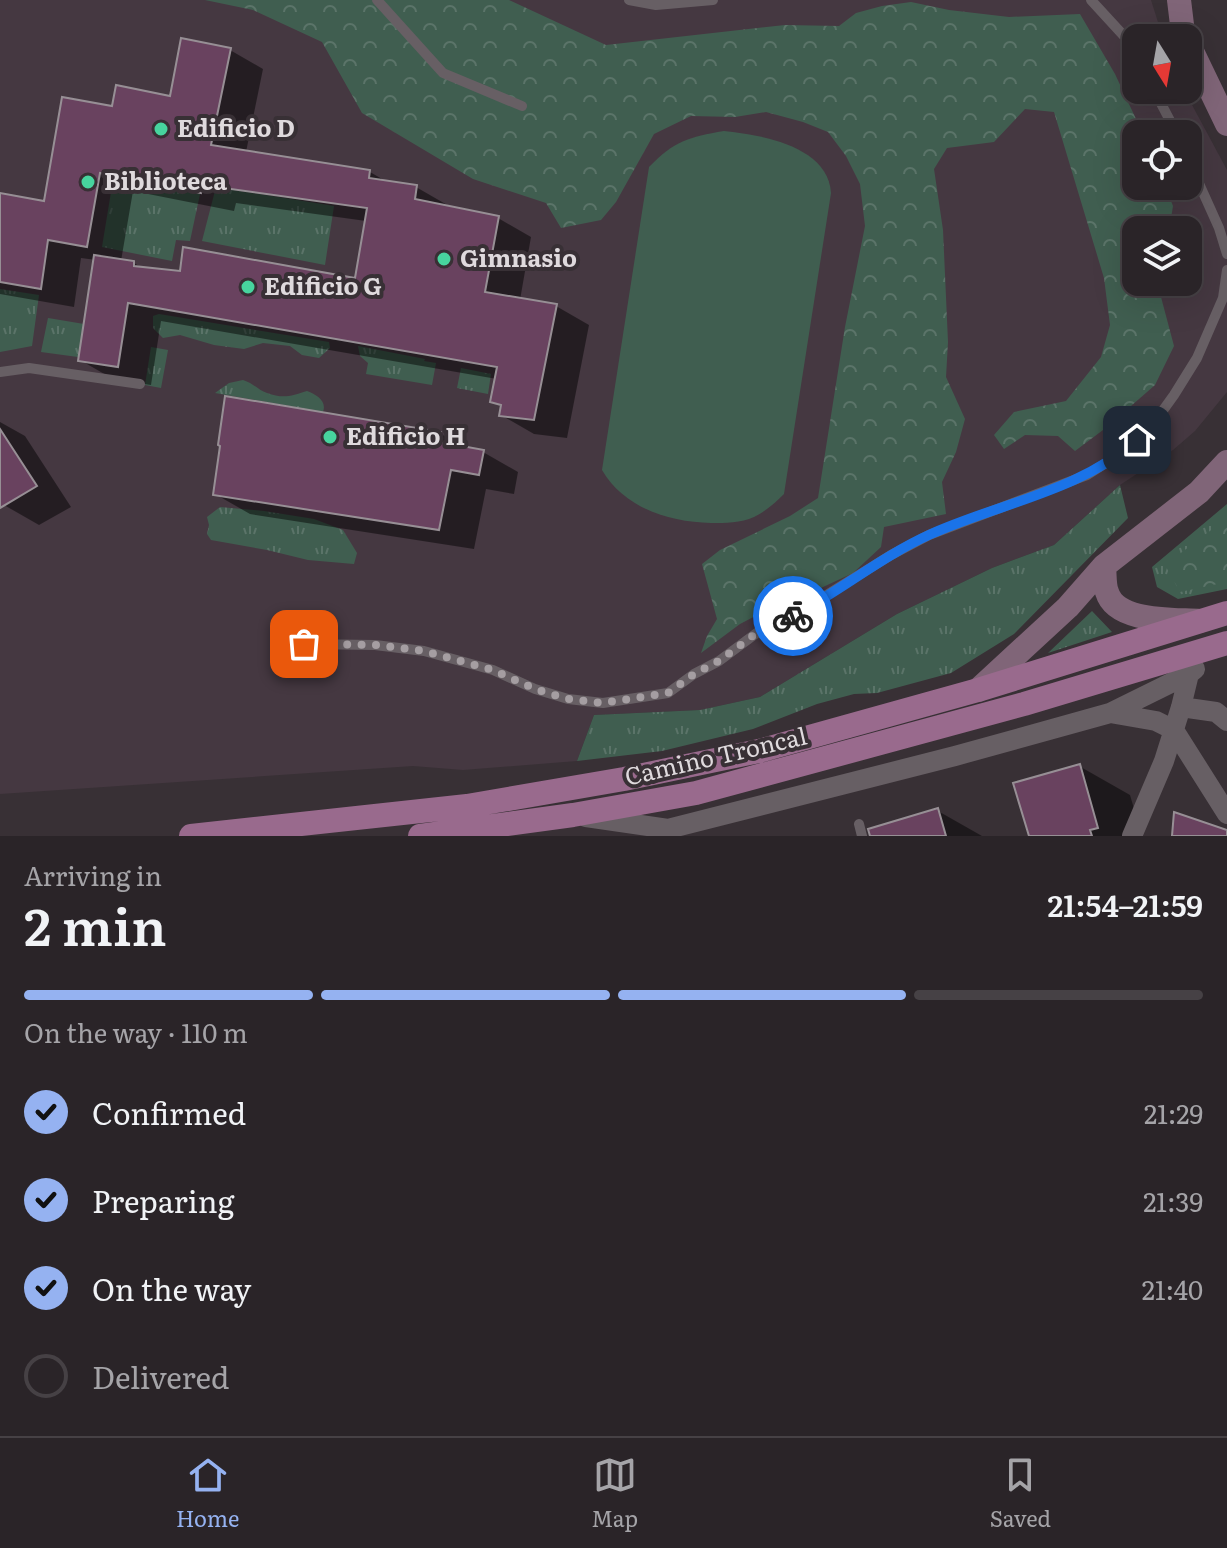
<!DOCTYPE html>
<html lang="en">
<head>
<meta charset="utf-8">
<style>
	body { margin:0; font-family:Literata,serif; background:#322c30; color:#f1f3f6; height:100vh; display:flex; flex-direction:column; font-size:30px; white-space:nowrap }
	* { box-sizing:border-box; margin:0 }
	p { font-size:26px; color:#a5a4a8 }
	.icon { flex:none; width:44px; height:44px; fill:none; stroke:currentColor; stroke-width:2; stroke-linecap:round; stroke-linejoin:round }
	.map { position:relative; height:836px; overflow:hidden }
	.sheet { display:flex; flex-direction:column; background:#2a2428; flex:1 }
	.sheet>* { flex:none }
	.needle { width:52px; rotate:169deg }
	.tools { position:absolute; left:1122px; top:24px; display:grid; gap:16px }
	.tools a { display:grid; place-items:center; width:80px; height:80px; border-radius:16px; background:#2a2428; box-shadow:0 8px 32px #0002,0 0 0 2px #464145; font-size:40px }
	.pin { position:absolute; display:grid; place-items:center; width:68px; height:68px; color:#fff; margin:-34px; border-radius:16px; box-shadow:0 4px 12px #0006 }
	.courier { position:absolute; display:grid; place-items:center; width:80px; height:80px; margin:-40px; border:6px solid #1a73e8; border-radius:50%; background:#fff; color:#222; box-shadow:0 2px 10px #0007 }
	.head em { font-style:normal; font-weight:600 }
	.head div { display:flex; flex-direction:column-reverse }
	.head { display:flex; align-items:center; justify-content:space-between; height:136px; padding:0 24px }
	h1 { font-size:52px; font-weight:600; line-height:60px }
	.bar { display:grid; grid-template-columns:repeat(4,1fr); gap:12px 8px; align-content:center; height:96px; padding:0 24px }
	.bar i { height:10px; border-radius:6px; background:#464145 }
	.bar .selected { background:#95b2f1 }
	.bar p { grid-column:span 4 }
	ol { padding:0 24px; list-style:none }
	li { display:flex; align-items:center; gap:24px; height:88px }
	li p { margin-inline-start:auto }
	li .icon { padding:8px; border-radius:50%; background:#95b2f1; color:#111; stroke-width:4 }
	li:last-child { color:#a5a4a8 }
	li i { width:44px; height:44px; border:4px solid #464145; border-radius:50% }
	.dock { display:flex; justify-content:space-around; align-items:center; height:112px; border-top:2px solid #464145; background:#2a2428; font-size:22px; color:#a5a4a8 }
	.dock a { display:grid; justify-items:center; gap:4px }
	.dock .selected { color:#95b2f1 }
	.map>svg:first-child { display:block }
</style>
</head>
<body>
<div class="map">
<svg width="1227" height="836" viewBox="0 0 1227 836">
	<defs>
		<pattern id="grass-tufts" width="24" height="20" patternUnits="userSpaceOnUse" patternTransform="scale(2)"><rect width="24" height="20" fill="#405e50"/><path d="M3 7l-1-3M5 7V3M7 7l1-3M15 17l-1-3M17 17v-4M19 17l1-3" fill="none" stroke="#5b7469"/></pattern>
		<pattern id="forest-crowns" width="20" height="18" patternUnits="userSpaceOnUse" patternTransform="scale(2)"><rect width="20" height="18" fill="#405e50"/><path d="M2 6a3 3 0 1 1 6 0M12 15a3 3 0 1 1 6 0" fill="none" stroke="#5b7469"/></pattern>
	</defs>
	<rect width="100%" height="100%" fill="#383035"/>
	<path fill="#453841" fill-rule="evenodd" d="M 0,0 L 1151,0 L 1163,38 L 1136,38 L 1136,90 L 1184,90 L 1227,170 L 1227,392 L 1195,431 L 1173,450 L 1120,485 L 1054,545 L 992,568 L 897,614 L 760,697 L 700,710 L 594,715 L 577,761 L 463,770 L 413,766 L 0,794 ZM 1136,134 L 1188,134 L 1188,186 L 1136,186 ZM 1136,230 L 1188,230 L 1188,282 L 1136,282 Z"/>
	<path fill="url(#grass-tufts)" d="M 113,180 L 200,194 L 190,241 L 176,240 L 172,261 L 102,247 Z
		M 216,187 L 334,206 L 325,265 L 202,241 Z
		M 0,289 L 39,295 L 32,346 L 0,352 Z
		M 159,314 L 329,342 L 330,348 L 319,358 L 302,355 L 290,346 L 263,343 L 244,349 L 214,345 L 180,335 L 163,338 L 153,328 L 153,316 Z
		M 48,318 L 84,324 L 78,357 L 41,352 Z
		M 358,346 L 425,359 L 424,361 L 436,363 L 432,385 L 366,374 L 368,363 L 360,356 Z
		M 151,347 L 168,350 L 161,388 L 145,385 Z
		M 461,368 L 491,374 L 488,394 L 457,388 Z
		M 243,380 C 253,383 258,390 267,393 C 283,399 292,396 307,391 C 317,395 327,401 323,412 L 215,393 L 229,383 Z
		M 1120,485 L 1128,518 L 1014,634 L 951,673 L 877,693 L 854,694 L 817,704 L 753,729 L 662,751 L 577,761 L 594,715 L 700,710 L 760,697 L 897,614 L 992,568 L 1054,545 Z
		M 1227,504 L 1227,589 L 1178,599 L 1157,587 L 1152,567 Z
		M 220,507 L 264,511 L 314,519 L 343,530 L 357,553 L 354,564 L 308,560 L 267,550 L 211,540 L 207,534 L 209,525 L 207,517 Z
		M 1092,611 L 1112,632 L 1048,653 Z"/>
	<path fill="url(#forest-crowns)" d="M 205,0 L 509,0 L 606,45 L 785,25 L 839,26 L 856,13 L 882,6 L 911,2 L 949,10 L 1009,17 L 1080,14 L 1115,74 L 1143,134 L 1136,134 L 1136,186 L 1165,186 L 1173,206 L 1169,230 L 1136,230 L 1136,282 L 1157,282 L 1174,346 L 1155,385 L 1107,427 L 1075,451 L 1058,436 L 1025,435 L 1004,449 L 994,435 L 1014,412 L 1066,401 L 1101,357 L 1110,325 L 1104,278 L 1054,112 L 1025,109 L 994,142 L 947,148 L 934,169 L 943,230 L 948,342 L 946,377 L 965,419 L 956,452 L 942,482 L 946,514 L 884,527 L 881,547 L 853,573 L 793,601 L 771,608 L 740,624 L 701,653 L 707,636 L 717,619 L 702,564 L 720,550 L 790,516 L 818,498 L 845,327 L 865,226 L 860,184 L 846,156 L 828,132 L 803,122 L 766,112 L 735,117 L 691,116 L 654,134 L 616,202 L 601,220 L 561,228 L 546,203 L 473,179 L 362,113 L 322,42 L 253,10 Z
		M 1227,518 L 1227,582 L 1180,592 L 1165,565 Z"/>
	<path fill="#405e50" d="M 724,131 C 761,135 828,146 831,193 L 784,494 C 775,503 766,511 754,517 C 741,523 725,523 711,523 C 669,522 624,508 602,470 L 649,167 C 674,141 689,137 724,131 Z"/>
	<path fill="#0007" fill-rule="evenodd" d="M 230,50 L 263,69 L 246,152 L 370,172 L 389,183 L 416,187 L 449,206 L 498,218 L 531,237 L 520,300 L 556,306 L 589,325 L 567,438 L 534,434 L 501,415 L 503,406 L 493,400 L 497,379 L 161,321 L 151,385 L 113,379 L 80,360 L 96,260 L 81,258 L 74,307 L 0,294 L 0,195 L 46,203 L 113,108 L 171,98 ZM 133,191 L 234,211 L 236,203 L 366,221 L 357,281 L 144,269 L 134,263 L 121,261 Z
		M 0,422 L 25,436 L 71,507 L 39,525 L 4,505 L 0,499 Z
		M 441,434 L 466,449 L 483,452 L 518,472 L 514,494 L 486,489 L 474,549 L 250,514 L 215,494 Z
		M 1079,766 L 1130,795 L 1142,836 L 1031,836 Z
		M 938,811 L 982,836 L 876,836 Z"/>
	<path fill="#69425f" stroke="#978f95" stroke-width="2" d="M 181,38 L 231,48 L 211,145 L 370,170 L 369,178 L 417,185 L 415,199 L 499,216 L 485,292 L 557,304 L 534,420 L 499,416 L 501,405 L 490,402 L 497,367 L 128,303 L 118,367 L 78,361 L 94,255 L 134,261 L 134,266 L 180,271 L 183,247 L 355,278 L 367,208 L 203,185 L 201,193 L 100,173 L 87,247 L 48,240 L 41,289 L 0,282 L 0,193 L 44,201 L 62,97 L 112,106 L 116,85 L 170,96 Z
		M 225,396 L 441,432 L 440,442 L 484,450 L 479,475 L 451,470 L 439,530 L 213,495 L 220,446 L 218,445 Z
		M 0,429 L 37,486 L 0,508 Z
		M 1080,764 L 1098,828 L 1090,830 L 1092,836 L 1029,836 L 1013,783 Z
		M 938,808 L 946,836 L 870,836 L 868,829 Z
		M 1174,812 L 1227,830 L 1227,836 L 1172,836 Z"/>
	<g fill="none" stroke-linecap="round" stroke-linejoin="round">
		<path stroke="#675f64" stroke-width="10" d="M 377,0 L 443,73 L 522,106
			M 629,0 L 656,5 L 713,0
			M 1091,0 L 1124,36 L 1136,58
			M 1154,90 L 1177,134
			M 1188,159 L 1219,228 L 1227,254
			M 0,372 L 29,368 L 140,384
			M 304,644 L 375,645 L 424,651 L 493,670 L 535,689 L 568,699 L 603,703 L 668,693 L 694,674 L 719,661 L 758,632 L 796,614 L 891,555 L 929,535 L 1087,475 L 1123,452 L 1151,427 L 1174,395 L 1197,358 L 1223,298 L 1227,270
			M 859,824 L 862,836"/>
		<path stroke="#675f64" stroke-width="20" d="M 1181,707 L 1216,712 L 1227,721
			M 1110,713 L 1156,721 L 1174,730
			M 1174,730 L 1227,814
			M 586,817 L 668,829 L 955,756 L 1110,713 L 1189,674
			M 1132,836 L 1164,761 L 1181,707 L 1189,674 L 1195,669"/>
		<path stroke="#806578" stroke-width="24" d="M 1179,0 L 1183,33 L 1186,38
			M 1188,43 L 1227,124
			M 1104,566 C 1105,575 1104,585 1107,592 C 1116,623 1174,619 1200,621
			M 978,690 L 1068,607 L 1104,566 L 1199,492 L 1227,462"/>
		<path stroke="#996a8d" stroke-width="24" d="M 191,836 L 467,806 L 624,779 L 759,751 L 978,690 L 1227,613
			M 420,836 L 573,815 L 696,793 L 1024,704 L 1227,643"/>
	</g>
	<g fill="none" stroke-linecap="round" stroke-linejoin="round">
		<path stroke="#a59ea2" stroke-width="8" stroke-dasharray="0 14.4" d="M 304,644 L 375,645 L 424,651 L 493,670 L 535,689 L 568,699 L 603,703 L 668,693 L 694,674 L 719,661 L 758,632 L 793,616"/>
		<path stroke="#1a73e8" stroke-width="10" d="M 793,616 C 840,591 882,556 931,534 C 1000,503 1080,491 1137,440"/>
	</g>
	<g fill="#47d49e" stroke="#383035" stroke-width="3">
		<circle cx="161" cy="129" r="8"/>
		<circle cx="88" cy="182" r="8"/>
		<circle cx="444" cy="259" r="8"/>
		<circle cx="248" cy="287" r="8"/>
		<circle cx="330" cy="437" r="8"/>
	</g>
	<g text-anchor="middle" stroke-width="8" stroke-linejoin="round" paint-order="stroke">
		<g font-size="24" font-weight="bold" fill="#dfdadd" stroke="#383035" text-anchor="start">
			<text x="177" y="137">Edificio D</text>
			<text x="104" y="190">Biblioteca</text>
			<text x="460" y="267">Gimnasio</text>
			<text x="264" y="295">Edificio G</text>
			<text x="346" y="445">Edificio H</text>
		</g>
		<g font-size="24" fill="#dfdadd" stroke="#383035">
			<text transform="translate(716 757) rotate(-13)" y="8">Camino Troncal</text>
		</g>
	</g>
</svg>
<div class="tools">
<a><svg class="needle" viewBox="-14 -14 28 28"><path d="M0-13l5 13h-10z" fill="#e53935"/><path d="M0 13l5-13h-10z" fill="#a5a4a8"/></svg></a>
<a><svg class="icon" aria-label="locate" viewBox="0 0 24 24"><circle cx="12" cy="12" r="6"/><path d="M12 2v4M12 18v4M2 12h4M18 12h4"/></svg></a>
<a><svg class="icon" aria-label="layers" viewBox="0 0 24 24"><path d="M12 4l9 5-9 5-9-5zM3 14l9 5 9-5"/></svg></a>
</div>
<div class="pin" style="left:304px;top:644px;background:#ea580c"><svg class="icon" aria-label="bag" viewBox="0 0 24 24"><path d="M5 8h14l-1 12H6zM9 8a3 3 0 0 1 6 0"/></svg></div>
<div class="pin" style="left:1137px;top:440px;background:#1f2937"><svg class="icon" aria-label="home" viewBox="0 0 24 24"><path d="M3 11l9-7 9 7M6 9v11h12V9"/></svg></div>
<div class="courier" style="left:793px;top:616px"><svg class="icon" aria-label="bike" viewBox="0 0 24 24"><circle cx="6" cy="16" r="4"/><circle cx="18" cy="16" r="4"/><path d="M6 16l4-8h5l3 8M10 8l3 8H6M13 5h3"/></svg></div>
</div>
<section class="sheet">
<div class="head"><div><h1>2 min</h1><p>Arriving in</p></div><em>21:54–21:59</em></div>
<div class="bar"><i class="selected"></i><i class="selected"></i><i class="selected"></i><i></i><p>On the way · 110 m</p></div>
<ol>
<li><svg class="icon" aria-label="check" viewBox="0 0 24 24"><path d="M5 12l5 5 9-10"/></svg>Confirmed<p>21:29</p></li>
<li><svg class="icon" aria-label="check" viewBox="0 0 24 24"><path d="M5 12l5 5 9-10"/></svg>Preparing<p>21:39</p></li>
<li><svg class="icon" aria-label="check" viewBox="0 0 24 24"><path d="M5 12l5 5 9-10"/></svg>On the way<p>21:40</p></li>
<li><i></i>Delivered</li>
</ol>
</section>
<nav class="dock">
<a class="selected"><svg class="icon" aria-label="home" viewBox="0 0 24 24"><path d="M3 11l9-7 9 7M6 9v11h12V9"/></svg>Home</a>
<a><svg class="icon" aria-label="map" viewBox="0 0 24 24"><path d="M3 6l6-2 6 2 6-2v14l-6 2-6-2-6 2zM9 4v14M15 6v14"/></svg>Map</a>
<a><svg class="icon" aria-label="saved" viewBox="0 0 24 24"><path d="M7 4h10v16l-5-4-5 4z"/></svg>Saved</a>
</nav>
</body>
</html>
